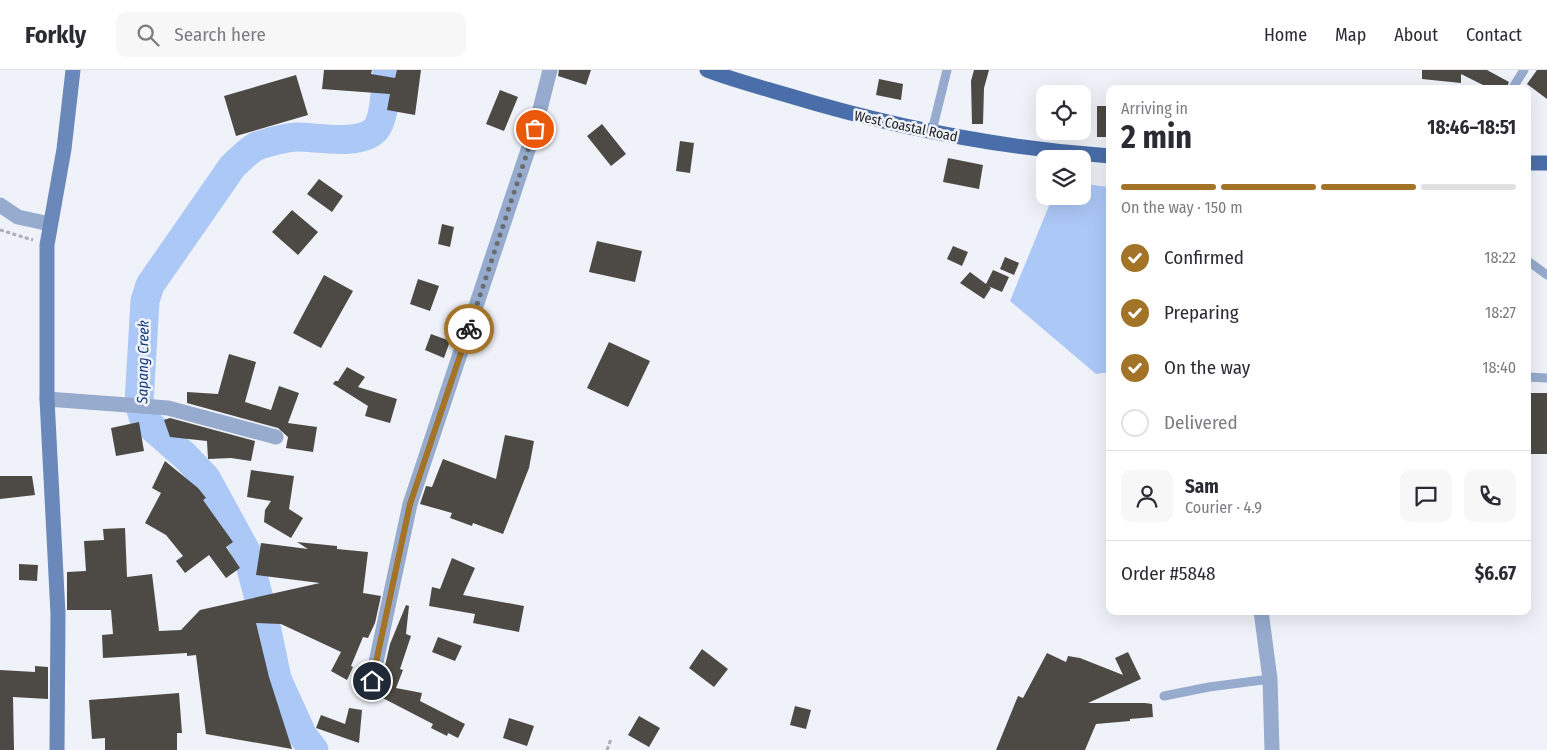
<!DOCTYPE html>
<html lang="en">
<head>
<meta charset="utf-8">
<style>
	body { margin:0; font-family:"Fira Sans Condensed",sans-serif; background:#f7f7f7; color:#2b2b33; height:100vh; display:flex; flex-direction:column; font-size:19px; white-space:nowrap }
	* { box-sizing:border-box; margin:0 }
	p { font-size:16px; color:#7c7c81 }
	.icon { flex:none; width:28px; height:28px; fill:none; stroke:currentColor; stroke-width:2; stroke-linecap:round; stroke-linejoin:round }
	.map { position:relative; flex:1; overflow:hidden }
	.details { position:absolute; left:1106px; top:15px; width:425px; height:530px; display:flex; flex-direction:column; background:#fff; border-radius:10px; box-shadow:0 5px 20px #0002 }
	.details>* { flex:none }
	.controls { position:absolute; left:1036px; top:15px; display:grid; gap:10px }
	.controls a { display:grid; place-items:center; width:55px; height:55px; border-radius:10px; background:#fff; box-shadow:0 5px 20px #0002; font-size:25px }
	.pin { position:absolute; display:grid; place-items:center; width:42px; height:42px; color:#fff; margin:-21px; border:2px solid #fff; border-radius:50%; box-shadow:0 1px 5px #0007 }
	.courier { position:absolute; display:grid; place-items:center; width:50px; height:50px; margin:-25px; border:4px solid #a37327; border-radius:50%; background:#fff; color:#222; box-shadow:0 1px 6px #0007 }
	.head em { font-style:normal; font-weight:700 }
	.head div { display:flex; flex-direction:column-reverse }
	.head { display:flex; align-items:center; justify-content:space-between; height:85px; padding:0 15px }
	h1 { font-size:32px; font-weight:700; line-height:38px }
	.bar { display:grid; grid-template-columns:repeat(4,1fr); gap:8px 5px; align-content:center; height:60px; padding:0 15px }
	.bar i { height:6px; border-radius:4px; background:#e1e1e2 }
	.bar .on { background:#a37327 }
	.bar p { grid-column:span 4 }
	.line { display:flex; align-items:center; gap:12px; padding:0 15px; border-top:1px solid #e1e1e2 }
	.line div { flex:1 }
	.round { display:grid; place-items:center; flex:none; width:52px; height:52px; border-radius:10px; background:#f7f7f7 }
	ol { padding:0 15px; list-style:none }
	li { display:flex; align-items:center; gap:15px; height:55px }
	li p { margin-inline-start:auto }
	li .icon { padding:5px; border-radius:50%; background:#a37327; color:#fff; stroke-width:4 }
	li:last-child { color:#7c7c81 }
	li i { width:28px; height:28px; border:2px solid #e1e1e2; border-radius:50% }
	header { display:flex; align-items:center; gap:30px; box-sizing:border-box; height:70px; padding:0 25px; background:#fff; border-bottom:1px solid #e1e1e2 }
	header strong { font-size:24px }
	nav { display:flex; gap:28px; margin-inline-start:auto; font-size:18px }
	.search { width:350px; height:45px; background:#f7f7f7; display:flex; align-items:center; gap:12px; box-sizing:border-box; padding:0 18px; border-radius:10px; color:#7c7c81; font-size:19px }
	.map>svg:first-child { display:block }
</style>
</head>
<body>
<header>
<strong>Forkly</strong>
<div class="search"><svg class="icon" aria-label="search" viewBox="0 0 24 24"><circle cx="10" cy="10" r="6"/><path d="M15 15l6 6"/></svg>Search here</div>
<nav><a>Home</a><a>Map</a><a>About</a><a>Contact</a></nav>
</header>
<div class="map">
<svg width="1547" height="680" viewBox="0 0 1547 680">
	<rect width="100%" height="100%" fill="#eff2f8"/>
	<path fill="#acc8f7" d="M 1083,114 L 1110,117 L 1110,302 L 1096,304 L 1010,231 L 1053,126 L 1082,126 Z"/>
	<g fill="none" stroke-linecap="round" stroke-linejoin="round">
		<path stroke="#acc8f7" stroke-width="29" d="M 314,680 L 303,666 L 277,609 L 265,551 L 247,483 L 206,408 L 185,386 L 144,350 L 139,333 L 145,231 L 150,215 L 232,97 C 239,90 247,82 255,77 C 264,73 288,67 297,67 C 318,67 359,76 375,60 C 385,50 386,14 387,0"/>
	</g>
	<path fill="#4d4945" d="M 324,0 L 372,0 L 371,4 L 395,8 L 397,0 L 421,0 L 415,45 L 387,40 L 390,24 L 322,19 Z
		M 559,0 L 591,0 L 586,15 L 558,6 Z
		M 974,0 L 989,0 L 984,18 L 983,54 L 972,54 L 971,11 Z
		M 1422,0 L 1487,0 L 1509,12 L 1506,19 L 1491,19 L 1461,4 L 1461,13 L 1422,9 Z
		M 1537,0 L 1547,0 L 1547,29 L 1527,14 Z
		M 296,5 L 308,45 L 236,66 L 224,26 Z
		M 879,9 L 903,14 L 901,30 L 876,25 Z
		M 500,20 L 518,27 L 504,61 L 486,54 Z
		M 1097,36 L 1110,36 L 1110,67 L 1097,67 Z
		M 602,54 L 626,84 L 611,96 L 587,66 Z
		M 680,71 L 694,73 L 690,103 L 676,101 Z
		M 948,88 L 983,95 L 979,119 L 943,112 Z
		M 319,109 L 343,126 L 332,142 L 307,124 Z
		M 292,140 L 318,162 L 298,185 L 272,162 Z
		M 442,154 L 454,157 L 450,177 L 438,174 Z
		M 597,171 L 642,181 L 635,212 L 589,202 Z
		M 953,176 L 968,182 L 962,196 L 947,189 Z
		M 1005,187 L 1019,193 L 1014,205 L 1000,199 Z
		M 993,200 L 1009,207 L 1002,222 L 988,216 L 991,218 L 984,229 L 960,213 L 970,202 L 986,214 Z
		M 324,205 L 353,221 L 321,278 L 293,263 Z
		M 418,209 L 439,216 L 430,241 L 410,234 Z
		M 431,264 L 450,271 L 444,288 L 425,280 Z
		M 609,272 L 650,291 L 628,337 L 587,318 Z
		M 229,284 L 256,292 L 245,332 L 271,340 L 279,316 L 299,323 L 288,353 L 317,357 L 313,382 L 286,378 L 288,367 L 278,358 L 187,333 L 187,322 L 218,324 Z
		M 347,297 L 365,307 L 358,317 L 397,329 L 390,353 L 365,346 L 368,336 L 333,314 L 335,311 L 338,311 Z
		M 1528,323 L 1547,323 L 1547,384 L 1528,384 Z
		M 170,348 L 255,371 L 251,391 L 231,388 L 208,389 L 207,371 L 170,367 L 164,350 Z
		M 139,352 L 144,381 L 116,386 L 111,358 Z
		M 505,365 L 534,371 L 529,398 L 503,464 L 473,453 L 472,456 L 450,448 L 452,443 L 420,434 L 426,416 L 432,417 L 443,389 L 496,409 Z
		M 165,391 L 198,418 L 206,428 L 203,430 L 233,472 L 226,477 L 240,498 L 226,508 L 209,485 L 185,503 L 176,491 L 183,486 L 166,465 L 145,453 L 161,423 L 152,418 Z
		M 251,400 L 294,406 L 289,439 L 303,448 L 291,468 L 264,452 L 265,440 L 271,431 L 247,427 Z
		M 0,406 L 32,406 L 35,425 L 0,429 Z
		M 125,458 L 127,507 L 152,504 L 159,561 L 181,560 L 200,540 L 320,513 L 256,505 L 261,473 L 308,479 L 297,472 L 337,476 L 337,479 L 368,482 L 363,523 L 381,526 L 375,553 L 368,568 L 363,567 L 351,596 L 353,597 L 347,610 L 331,601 L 341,582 L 281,554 L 256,553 L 269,607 L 292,679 L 206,664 L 196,585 L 187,586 L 187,583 L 103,588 L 102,565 L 113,564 L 111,540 L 67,540 L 67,502 L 86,501 L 84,471 L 104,470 L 103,459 Z
		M 452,488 L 475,498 L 463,525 L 524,536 L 519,562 L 473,553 L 475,544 L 429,536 L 432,517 L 440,519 Z
		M 19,494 L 38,495 L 37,511 L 19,510 Z
		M 406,535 L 409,536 L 406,564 L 411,566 L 400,599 L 403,600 L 396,618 L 422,623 L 420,631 L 465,654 L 458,668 L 448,663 L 447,666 L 431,658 L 433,654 L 373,623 L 374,620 L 379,618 L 381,613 L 390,574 Z
		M 438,567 L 462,576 L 455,591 L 432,582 Z
		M 702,579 L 728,599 L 714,617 L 689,598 Z
		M 1128,582 L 1141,609 L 1088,633 L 1145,633 L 1152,634 L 1153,647 L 1130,649 L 1130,651 L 1096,654 L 1085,680 L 996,680 L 1018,626 L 1023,628 L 1047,583 L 1066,592 L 1068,586 L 1080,588 L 1123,605 L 1115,588 Z
		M 35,596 L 48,597 L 48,629 L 13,627 L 14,680 L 0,680 L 0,600 L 35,602 Z
		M 179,623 L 182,663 L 177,663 L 177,680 L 105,680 L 105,668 L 92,669 L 89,630 Z
		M 795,636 L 811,640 L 806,659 L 790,655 Z
		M 349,638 L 362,640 L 359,673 L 316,658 L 321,645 L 345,654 Z
		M 639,646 L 660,658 L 649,677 L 628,665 Z
		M 509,648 L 534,656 L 527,676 L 503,668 Z"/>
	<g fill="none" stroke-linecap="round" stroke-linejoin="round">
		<path stroke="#abaeb2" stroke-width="3" stroke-dasharray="4 2.5" stroke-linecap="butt" d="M 0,160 L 33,170
			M 607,680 L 611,669"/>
		<path stroke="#96abcd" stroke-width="9" d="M 1512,19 L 1524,0
			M 932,61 L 947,0
			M 1528,191 L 1547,205
			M 1528,307 L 1547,308
			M 1164,626 L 1209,617 L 1270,609"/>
		<path stroke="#96abcd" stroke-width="15" d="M 0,135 L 18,147 L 50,154
			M 47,329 L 168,338 L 276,367
			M 1261,541 L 1270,609 L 1272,680
			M 372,611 L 410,434 L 535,59 L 550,0"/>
		<path stroke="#6a88b9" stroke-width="15" d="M 57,680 L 58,544 L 47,329 L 47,175 L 64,79 L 73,0"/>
		<path stroke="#4a6ea9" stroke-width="15" d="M 707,0 C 733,10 760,17 787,25 C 892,57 1000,78 1110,86
			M 1528,93 L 1547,93"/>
	</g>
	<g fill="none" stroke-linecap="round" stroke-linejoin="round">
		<path stroke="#6a6d70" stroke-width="5" stroke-dasharray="0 9" d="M 469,259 L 535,59"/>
		<path stroke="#a37327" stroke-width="6" d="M 372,611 L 410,434 L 469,259"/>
	</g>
	<g text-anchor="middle" stroke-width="5" stroke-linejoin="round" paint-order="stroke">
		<g font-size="14" fill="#232527" stroke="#eff2f8">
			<text transform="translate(906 56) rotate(12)" y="5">West Coastal Road</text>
		</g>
		<g font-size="15" font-style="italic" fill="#103879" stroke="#eff2f8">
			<text transform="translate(143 292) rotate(-89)" y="5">Sapang Creek</text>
		</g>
	</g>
</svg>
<div class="controls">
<a><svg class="icon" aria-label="locate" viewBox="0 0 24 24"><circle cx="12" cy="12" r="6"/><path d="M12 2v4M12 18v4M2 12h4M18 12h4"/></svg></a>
<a><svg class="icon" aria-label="layers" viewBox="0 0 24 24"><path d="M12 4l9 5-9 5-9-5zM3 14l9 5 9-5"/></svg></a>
</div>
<div class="pin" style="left:535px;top:59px;background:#ea580c"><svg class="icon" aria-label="bag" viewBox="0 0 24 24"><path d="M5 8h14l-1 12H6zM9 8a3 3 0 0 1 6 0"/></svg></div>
<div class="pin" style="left:372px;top:611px;background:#1f2937"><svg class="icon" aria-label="home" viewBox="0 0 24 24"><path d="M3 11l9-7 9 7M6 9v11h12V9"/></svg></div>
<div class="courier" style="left:469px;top:259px"><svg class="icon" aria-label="bike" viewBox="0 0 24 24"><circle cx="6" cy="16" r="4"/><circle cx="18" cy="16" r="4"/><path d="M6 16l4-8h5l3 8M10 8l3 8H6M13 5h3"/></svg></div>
<section class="details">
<div class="head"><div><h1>2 min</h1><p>Arriving in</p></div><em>18:46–18:51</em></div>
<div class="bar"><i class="on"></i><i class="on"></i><i class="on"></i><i></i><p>On the way · 150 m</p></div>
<ol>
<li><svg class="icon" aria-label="check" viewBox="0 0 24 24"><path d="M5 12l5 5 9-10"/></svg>Confirmed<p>18:22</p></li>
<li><svg class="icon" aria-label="check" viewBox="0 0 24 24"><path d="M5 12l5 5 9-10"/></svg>Preparing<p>18:27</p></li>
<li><svg class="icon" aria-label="check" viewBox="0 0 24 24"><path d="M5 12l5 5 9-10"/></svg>On the way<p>18:40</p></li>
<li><i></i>Delivered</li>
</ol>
<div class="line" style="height:90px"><a class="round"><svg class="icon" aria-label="person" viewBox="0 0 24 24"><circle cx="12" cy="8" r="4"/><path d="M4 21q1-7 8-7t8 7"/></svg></a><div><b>Sam</b><p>Courier · 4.9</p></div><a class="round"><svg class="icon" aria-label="chat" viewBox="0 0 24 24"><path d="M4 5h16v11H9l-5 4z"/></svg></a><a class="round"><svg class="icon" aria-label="phone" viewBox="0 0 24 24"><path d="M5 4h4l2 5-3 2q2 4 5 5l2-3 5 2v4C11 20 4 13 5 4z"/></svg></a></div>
<div class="line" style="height:65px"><div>Order #5848</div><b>$6.67</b></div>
</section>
</div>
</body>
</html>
